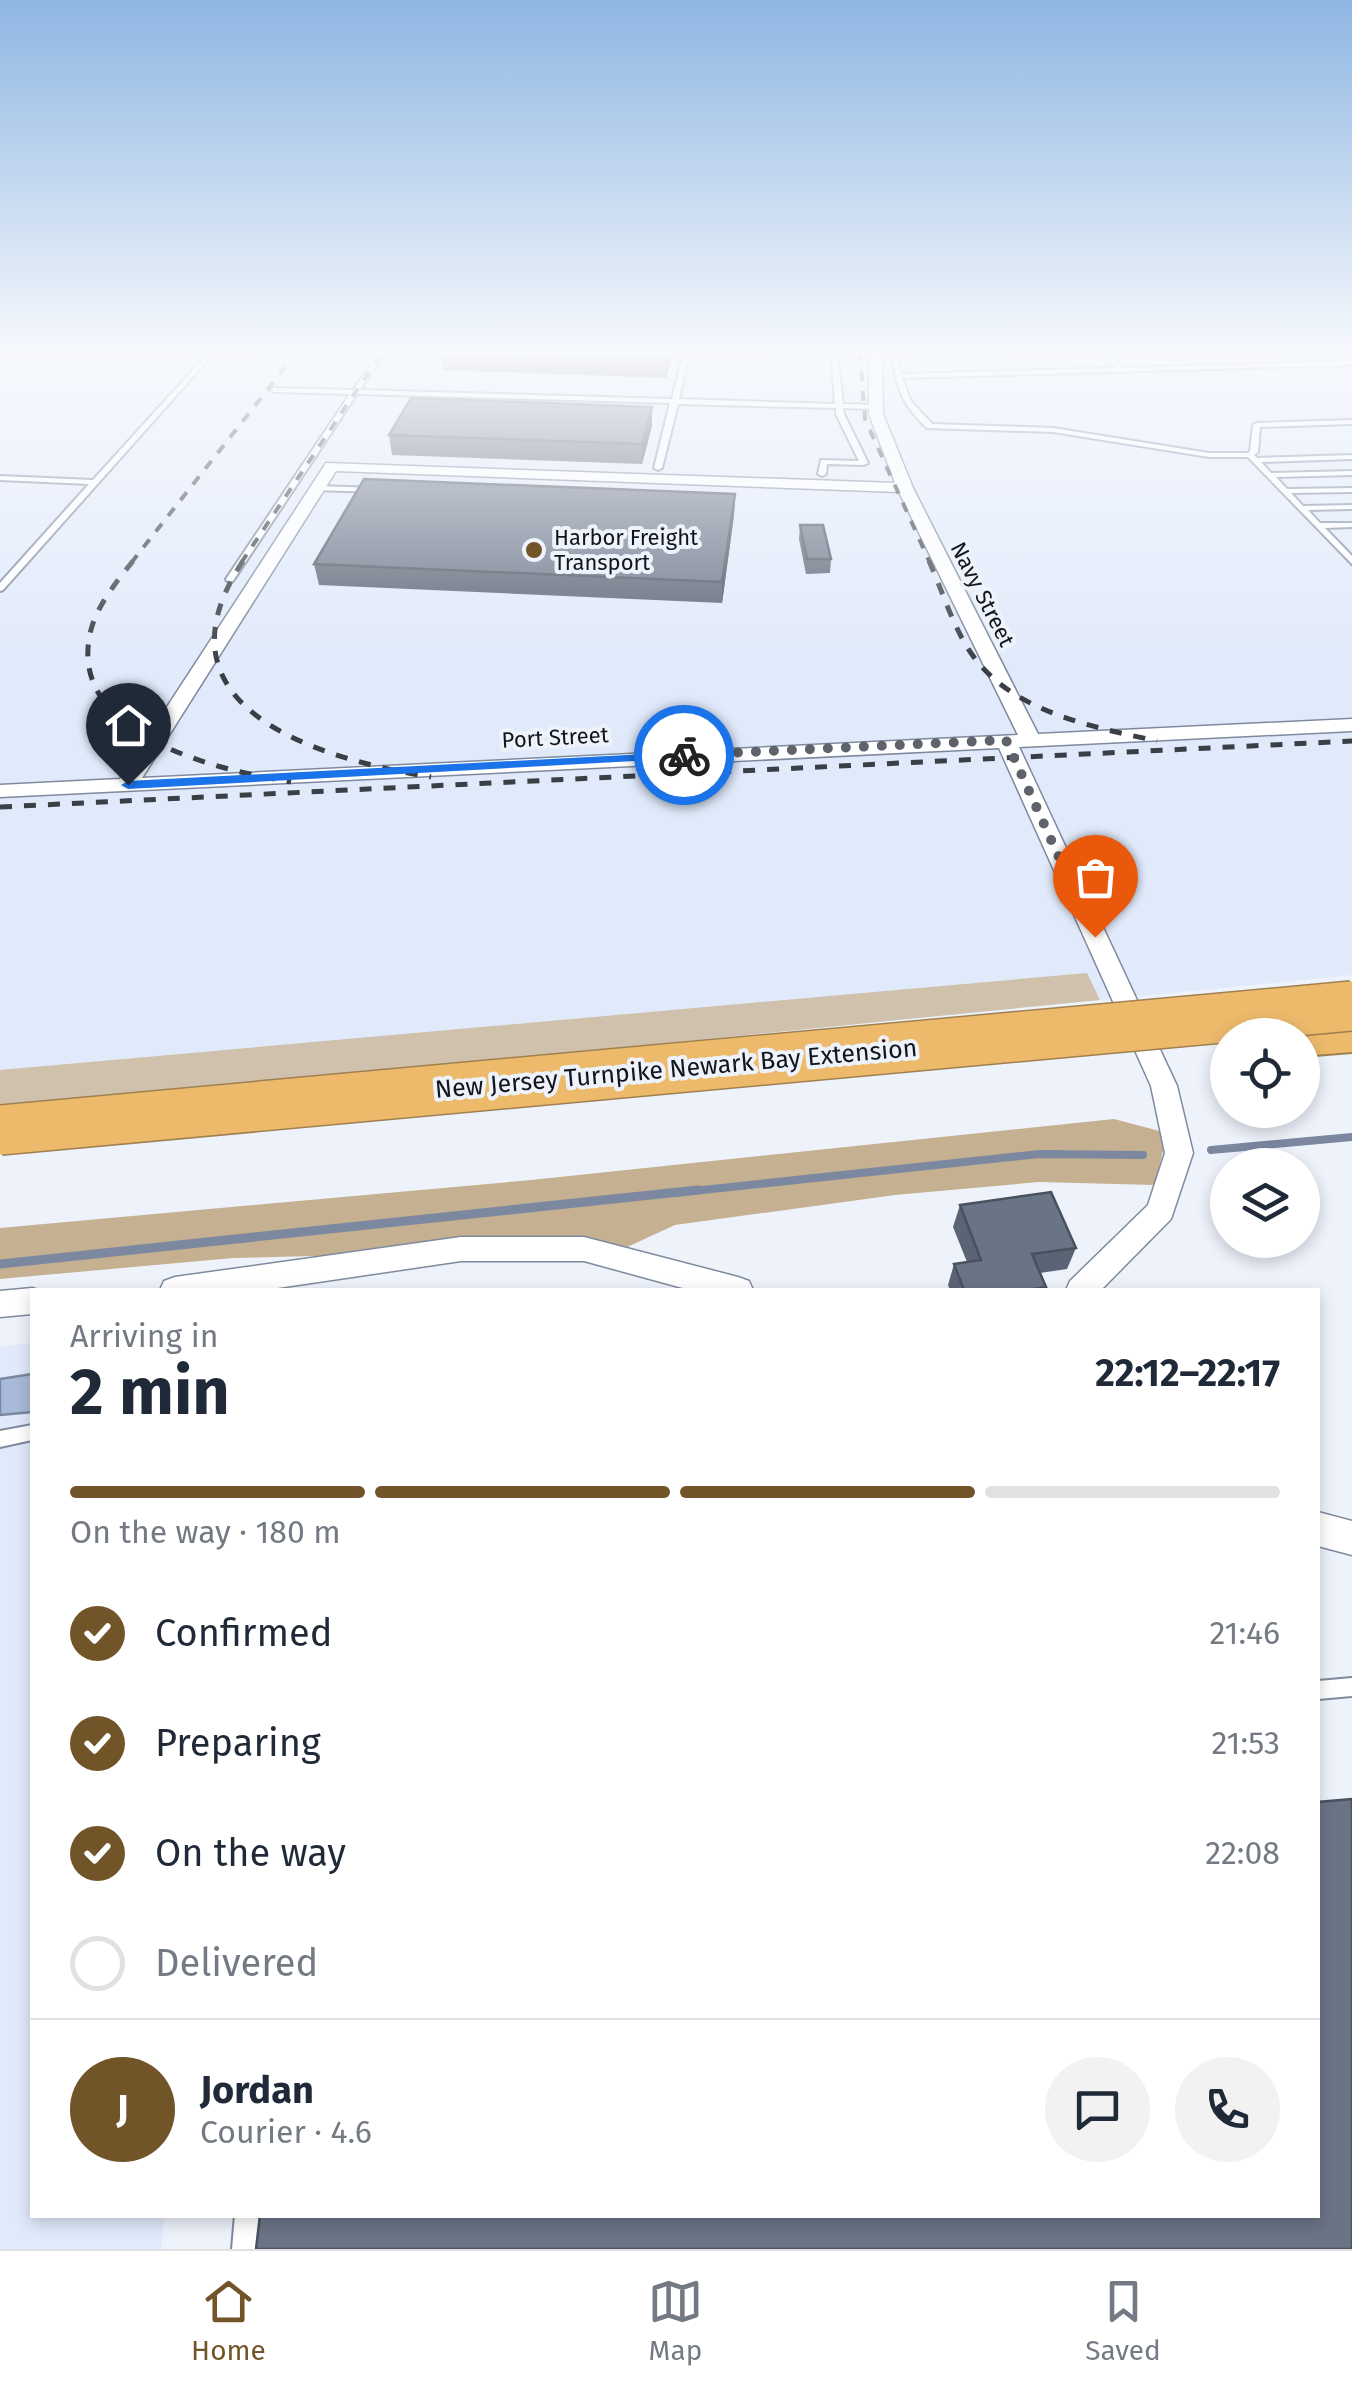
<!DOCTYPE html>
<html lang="en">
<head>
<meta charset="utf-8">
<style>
	body { margin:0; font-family:"Fira Sans",sans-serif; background:#f2f2f3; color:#1f2937; height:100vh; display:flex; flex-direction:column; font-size:38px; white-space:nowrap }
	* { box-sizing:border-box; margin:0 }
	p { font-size:32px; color:#747a83 }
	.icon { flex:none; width:55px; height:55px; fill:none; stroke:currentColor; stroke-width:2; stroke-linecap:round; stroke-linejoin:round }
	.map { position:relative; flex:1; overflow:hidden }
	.side { position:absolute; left:30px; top:1288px; width:1290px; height:930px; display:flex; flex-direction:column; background:#fff; border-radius:0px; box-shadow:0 5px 15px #0003 }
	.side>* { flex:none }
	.buttons { position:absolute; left:1210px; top:1018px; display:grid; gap:20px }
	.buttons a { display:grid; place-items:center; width:110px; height:110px; border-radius:50%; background:#fff; box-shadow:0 5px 15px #0003; font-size:50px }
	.pin { position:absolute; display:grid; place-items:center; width:85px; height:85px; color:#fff; margin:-102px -42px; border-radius:50% 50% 50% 0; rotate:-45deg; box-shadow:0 0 10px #0007 }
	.pin .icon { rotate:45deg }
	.courier { position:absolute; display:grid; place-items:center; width:100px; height:100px; margin:-50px; border:8px solid #1a73e8; border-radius:50%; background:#fff; color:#222; box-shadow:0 2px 12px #0007 }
	.overview em { font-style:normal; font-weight:700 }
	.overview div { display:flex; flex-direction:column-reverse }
	.overview { display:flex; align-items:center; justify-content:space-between; height:170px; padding:0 40px }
	h1 { font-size:65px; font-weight:700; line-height:75px }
	.bar { display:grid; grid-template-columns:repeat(4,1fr); gap:15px 10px; align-content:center; height:120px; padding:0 40px }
	.bar i { height:12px; border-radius:8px; background:#e0e1e3 }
	.bar .selected { background:#715528 }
	.bar p { grid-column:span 4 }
	.line { display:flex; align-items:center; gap:25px; padding:0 40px; border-top:2px solid #e0e1e3 }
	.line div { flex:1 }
	.round { display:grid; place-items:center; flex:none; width:105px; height:105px; border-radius:52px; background:#f2f2f3 }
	ol { padding:0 40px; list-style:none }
	li { display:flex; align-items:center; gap:30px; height:110px }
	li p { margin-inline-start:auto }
	li .icon { padding:10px; border-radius:50%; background:#715528; color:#fff; stroke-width:4 }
	li:last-child { color:#747a83 }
	li i { width:55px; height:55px; border:5px solid #e0e1e3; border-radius:50% }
	.dock { display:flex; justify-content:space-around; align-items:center; height:140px; border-top:2px solid #e0e1e3; background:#fff; font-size:28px; color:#747a83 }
	.dock a { display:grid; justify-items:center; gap:5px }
	.dock .selected { color:#715528 }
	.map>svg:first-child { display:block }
</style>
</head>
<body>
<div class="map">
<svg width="1352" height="2249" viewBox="0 0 1352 2249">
	<rect width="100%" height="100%" fill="#edf2fb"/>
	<path fill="#e1eafb" d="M 0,351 L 1352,351 L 1352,975 L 0,1109 Z
		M 32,1343 L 32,2215 L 165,2215 L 161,2249 L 0,2249 L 0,1347 Z"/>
	<path fill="#cfc1ac" d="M 1087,973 L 1100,1000 L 0,1109 L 0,1070 Z"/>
	<path fill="#c5b091" d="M 1114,1119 L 1167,1133 L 1155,1185 L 1039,1182 L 895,1195 L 675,1225 L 625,1248 L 233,1258 L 0,1279 L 0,1228 L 531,1180 Z"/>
	<path fill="#a8b9d9" stroke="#7b88a0" stroke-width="2.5" d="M 32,1374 L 32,1412 L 0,1415 L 0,1379 Z"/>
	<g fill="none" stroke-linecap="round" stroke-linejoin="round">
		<path stroke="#7b88a0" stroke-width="8" d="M 1211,1150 L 1352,1137
			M 674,1193 L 1040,1154 L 1143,1155"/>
		<path stroke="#7b88a0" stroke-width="9" d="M 0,1264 L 698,1190"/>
		<defs>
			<path id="service" d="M 210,351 L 216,351 L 3,590 L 0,591 L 0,583 L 89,484 L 0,480 L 0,476 L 93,480 Z
				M 380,351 L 386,351 L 360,390 L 672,399 L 684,351 L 690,351 L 679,399 L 835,404 L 831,351 L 837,351 L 843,404 L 876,405 L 880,407 L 876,409 L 843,408 L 844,414 L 868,463 L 864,465 L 827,464 L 826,474 L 822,476 L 818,474 L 821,460 L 859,461 L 836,414 L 836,408 L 678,404 L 662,468 L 658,470 L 654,468 L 670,403 L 357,394 L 233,581 L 227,581 L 226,579 L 350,394 L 274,392 L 271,390 L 274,388 L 353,390 Z
				M 892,351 L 898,351 L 901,374 L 1115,368 L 1102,351 L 1108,351 L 1123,368 L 1352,361 L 1352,365 L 902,378 L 911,401 L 932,424 L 1053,428 L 1209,453 L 1248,453 L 1250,451 L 1253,425 L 1257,423 L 1352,420 L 1352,424 L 1260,427 L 1258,452 L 1254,455 L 1257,458 L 1352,455 L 1352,459 L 1261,462 L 1271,473 L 1352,471 L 1352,475 L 1276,477 L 1287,489 L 1352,488 L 1352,492 L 1291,493 L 1303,506 L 1352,505 L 1352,509 L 1308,510 L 1320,523 L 1352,523 L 1352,527 L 1325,528 L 1352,556 L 1352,564 L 1248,457 L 1209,457 L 1053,432 L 927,428 C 901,404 895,384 892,351 Z
				M 317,486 L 376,488 L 380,490 L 376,492 L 314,490 L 314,486 Z
				M 32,1425 L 32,1440 L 0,1447 L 0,1431 Z
				M 1352,1678 L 1352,1696 L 1318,1699 L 1318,1681 Z
				M 235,2215 L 259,2215 L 256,2249 L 232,2249 Z"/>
			<path id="minor" d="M 869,351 L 882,351 L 883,414 L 913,488 L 1038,734 L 1352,719 L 1352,731 L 1019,747 L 1177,1086 L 1193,1153 L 1171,1219 L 1101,1290 L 1066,1290 L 1070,1281 L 1148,1205 L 1165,1153 L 1151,1086 L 999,748 L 0,797 L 0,785 L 120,779 L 326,463 L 895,483 L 869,414 ZM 336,471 L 899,492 L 1018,735 L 142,778 Z
				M 461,1237 L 584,1237 L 738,1277 L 749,1281 L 753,1290 L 690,1290 L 584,1261 L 461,1261 L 264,1290 L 160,1290 L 164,1281 L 175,1277 Z
				M 32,1288 L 38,1290 L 32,1290 L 32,1314 L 0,1317 L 0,1291 Z
				M 1318,1512 L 1352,1521 L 1352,1555 L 1318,1546 Z"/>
			<path id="motorway" d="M 1352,1016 L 1352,1052 L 1302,1056 L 1302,1035 L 1279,1035 L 1285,1025 Z"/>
		</defs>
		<use href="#service" stroke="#7f8a9e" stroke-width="4"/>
		<use href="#minor" stroke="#7f8a9e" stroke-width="3"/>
		<use href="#motorway" stroke="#a08050" stroke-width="4"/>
		<use href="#service" fill="#fff" fill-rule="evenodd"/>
		<use href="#minor" fill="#fff" fill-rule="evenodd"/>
		<use href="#motorway" fill="#edba6c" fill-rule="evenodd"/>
		<path stroke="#3a3e45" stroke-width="4" stroke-dasharray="10 10" stroke-linecap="butt" d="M 860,351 L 865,419 L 930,563
			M 131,563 L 298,351
			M 241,563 L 383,351"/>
		<path stroke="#3a3e45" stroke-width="5" stroke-dasharray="12 12" stroke-linecap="butt" d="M 133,561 C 117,581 95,608 90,634 C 68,736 218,770 291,782
			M 243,561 C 146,707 318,759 431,777
			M 929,561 C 942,590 953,627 971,653 C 1011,712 1093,727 1157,741
			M 0,807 L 1352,741"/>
		<defs>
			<path id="motorway-bridge" d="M 0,1130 L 1352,1006"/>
		</defs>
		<use href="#motorway-bridge" stroke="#a08050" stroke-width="52" stroke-linecap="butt"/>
		<use href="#motorway-bridge" stroke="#edba6c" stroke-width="49"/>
	</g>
	<path fill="#5b6474" d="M 673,351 L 666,378 L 443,370 L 441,352 Z
		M 652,426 L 642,464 L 392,455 L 389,435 Z
		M 735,494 L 734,515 L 722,603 L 319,585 L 314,564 Z
		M 800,525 L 831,559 L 830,573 L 806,574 L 799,539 Z
		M 960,1205 L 1076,1248 L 1067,1269 L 1040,1273 L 1046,1287 L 1045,1290 L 950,1290 L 948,1285 L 954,1264 L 967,1262 L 953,1227 Z"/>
	<path fill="#4a515e" d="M 668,351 L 673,351 L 666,378 L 666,359 Z
		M 652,407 L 652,426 L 642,464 L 642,444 Z
		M 735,494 L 734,515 L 722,603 L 722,582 Z"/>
	<path fill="#6a7487" stroke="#4a515e" stroke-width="2.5" d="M 441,351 L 668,351 L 666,359 Z
		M 411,398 L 652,407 L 642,444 L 389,435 Z
		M 364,479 L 735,494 L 722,582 L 314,564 Z
		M 800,525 L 823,525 L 831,559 L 807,559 Z
		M 1051,1192 L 1076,1248 L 1032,1254 L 1046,1287 L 1028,1290 L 964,1290 L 954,1264 L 981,1260 L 960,1205 Z
		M 1352,1799 L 1352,2249 L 256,2249 L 260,2215 L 1318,2215 L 1318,1802 Z"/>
	<linearGradient id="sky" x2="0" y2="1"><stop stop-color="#8eb6e2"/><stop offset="0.53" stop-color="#f7f9fd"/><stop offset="1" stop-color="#f7f9fd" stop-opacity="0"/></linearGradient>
	<rect width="1352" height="666" fill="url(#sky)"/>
	<path fill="#1a73e8" d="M 684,752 L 689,758 L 128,789 L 121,785 L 128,781 Z"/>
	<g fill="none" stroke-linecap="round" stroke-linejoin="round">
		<path stroke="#5e626a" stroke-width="10" stroke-dasharray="0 18" d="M 684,755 L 1006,740 L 1095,937"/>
	</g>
	<circle fill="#715528" stroke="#edf2fb" stroke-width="4" cx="534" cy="550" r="10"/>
	<g text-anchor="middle" stroke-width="8" stroke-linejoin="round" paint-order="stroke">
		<g font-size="22" fill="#11151c" stroke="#edf2fb" text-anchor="start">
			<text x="554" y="545">Harbor Freight<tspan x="554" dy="25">Transport</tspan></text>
		</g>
		<g font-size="22" fill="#11151c" stroke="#edf2fb">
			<text transform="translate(983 594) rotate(63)" y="8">Navy Street</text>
			<text transform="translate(555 737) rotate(-3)" y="8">Port Street</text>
		</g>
		<g font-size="25" fill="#11151c" stroke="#edf2fb">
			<text transform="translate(676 1068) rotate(-5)" y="9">New Jersey Turnpike Newark Bay Extension</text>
		</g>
	</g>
</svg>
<div class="buttons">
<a><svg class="icon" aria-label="locate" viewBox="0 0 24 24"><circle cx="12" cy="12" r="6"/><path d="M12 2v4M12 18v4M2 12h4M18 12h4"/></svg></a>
<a><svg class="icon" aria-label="layers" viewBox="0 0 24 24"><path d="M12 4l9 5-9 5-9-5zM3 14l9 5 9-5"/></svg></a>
</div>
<div class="pin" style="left:1095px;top:937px;background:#ea580c"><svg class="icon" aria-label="bag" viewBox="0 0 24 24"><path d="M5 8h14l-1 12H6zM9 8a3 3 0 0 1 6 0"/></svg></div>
<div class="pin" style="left:128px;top:785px;background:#1f2937"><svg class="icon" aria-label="home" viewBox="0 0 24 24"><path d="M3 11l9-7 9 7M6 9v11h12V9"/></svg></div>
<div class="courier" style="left:684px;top:755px"><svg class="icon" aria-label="bike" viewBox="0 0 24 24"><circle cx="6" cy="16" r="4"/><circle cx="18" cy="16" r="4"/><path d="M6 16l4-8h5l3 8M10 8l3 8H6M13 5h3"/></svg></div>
<section class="side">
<div class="overview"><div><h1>2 min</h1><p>Arriving in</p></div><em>22:12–22:17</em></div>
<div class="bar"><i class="selected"></i><i class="selected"></i><i class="selected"></i><i></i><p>On the way · 180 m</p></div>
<ol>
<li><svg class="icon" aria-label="check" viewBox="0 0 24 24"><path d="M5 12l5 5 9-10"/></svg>Confirmed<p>21:46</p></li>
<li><svg class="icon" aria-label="check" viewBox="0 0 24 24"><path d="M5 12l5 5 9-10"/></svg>Preparing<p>21:53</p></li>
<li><svg class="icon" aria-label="check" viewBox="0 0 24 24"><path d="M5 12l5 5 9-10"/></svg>On the way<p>22:08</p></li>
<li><i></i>Delivered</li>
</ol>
<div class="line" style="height:180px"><b class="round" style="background:#715528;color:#fff">J</b><div><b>Jordan</b><p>Courier · 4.6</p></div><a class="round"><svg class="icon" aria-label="chat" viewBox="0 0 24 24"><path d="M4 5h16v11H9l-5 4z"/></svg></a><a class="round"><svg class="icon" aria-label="phone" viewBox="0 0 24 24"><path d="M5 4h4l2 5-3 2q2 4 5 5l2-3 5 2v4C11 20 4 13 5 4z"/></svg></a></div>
</section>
</div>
<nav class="dock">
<a class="selected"><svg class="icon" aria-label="home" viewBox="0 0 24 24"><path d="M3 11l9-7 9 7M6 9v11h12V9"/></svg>Home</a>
<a><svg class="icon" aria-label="map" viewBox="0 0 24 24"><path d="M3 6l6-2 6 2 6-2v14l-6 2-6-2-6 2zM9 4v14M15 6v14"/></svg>Map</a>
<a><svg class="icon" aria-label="saved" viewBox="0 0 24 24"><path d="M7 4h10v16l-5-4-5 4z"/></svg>Saved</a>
</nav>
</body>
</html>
